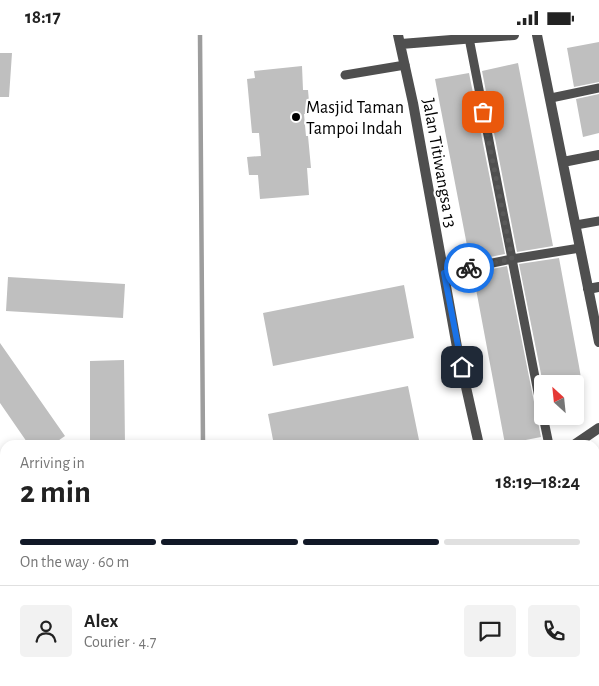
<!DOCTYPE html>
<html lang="en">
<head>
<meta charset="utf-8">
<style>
	body { margin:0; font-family:"Alegreya Sans",sans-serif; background:#f2f2f2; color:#222; height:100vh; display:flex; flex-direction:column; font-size:19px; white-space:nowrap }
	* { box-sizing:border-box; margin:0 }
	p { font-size:16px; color:#767676 }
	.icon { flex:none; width:28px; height:28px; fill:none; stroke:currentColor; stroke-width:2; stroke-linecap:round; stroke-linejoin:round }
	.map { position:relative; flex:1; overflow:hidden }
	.sheet { position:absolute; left:0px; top:405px; width:600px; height:246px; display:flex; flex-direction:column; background:#fff; border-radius:15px 15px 0 0; box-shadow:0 2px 8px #0003 }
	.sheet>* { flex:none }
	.needle { width:32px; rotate:333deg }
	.buttons { position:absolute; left:534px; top:340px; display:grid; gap:10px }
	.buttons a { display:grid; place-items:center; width:50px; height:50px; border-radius:5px; background:#fff; box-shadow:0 2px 8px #0003; font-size:25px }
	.pin { position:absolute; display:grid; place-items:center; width:42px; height:42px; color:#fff; margin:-21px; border-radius:10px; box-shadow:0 2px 8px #0006 }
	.courier { position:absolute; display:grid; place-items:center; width:50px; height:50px; margin:-25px; border:4px solid #1a73e8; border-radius:50%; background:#fff; color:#222; box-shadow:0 1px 6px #0007 }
	.headline em { font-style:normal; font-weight:700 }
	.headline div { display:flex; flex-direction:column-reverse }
	.headline { display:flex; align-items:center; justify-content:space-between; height:85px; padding:0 20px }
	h1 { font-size:32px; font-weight:700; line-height:38px }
	.bar { display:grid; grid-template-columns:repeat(4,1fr); gap:8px 5px; align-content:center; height:60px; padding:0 20px }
	.bar i { height:6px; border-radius:4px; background:#e0e0e0 }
	.bar .current { background:#111827 }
	.bar p { grid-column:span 4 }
	.line { display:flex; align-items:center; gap:12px; padding:0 20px; border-top:1px solid #e0e0e0 }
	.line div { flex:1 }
	.round { display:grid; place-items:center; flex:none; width:52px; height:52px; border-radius:5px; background:#f2f2f2 }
	.status { display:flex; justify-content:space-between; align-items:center; height:35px; padding:0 25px; background:#fff; direction:ltr }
	.status svg { height:14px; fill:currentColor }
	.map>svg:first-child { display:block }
</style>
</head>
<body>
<div class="status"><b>18:17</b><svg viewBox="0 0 49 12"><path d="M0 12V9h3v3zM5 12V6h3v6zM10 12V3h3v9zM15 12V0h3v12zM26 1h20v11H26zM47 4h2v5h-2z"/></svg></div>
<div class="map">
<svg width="599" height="651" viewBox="0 0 599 651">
	<rect width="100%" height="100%" fill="#fff"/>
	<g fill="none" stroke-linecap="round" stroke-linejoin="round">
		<path stroke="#9d9d9d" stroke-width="4.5" d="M 200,0 L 203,410
			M 205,646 L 205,651"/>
		<path stroke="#9d9d9d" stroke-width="25" d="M 595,466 L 599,462
			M 360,651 L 371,646"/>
	</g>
	<path fill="#bfbfbf" d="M 599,7 L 599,47 L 574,52 L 567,13 Z
		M 0,18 L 12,18 L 9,62 L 0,62 Z
		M 518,28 L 553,211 L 517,217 L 482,36 Z
		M 302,31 L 303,55 L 308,55 L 310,78 L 304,79 L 306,101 L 308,101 L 311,133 L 307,133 L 309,160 L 260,164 L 258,140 L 249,140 L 247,122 L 261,121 L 259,98 L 252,98 L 247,44 L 255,43 L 254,36 Z
		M 469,38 L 505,219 L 470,226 L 435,44 Z
		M 599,59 L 599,98 L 583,102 L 576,64 Z
		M 559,223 L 579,331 L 582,349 L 543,349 L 519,229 Z
		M 507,231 L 541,402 L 505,409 L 473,238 Z
		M 8,242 L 125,249 L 123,283 L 6,276 Z
		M 404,250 L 414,303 L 273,331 L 263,278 Z
		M 0,308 L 65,401 L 52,410 L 29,410 L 0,368 Z
		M 124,325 L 125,410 L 90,410 L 90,326 Z
		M 408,351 L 419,405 L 391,410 L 274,410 L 268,379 Z"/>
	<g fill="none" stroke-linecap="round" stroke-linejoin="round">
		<path stroke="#4f4f4f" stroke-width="9" d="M 469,3 L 542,378
			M 345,40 L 405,30
			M 551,63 L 599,53
			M 576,190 L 599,186
			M 444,238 L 512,224 L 580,213
			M 543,381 L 549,410"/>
		<path stroke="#4f4f4f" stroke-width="10" d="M 398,0 L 413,68 L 457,312 L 479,410
			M 537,0 L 599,307
			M 401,9 L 514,0
			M 563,127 L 599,120
			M 588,254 L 599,252
			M 574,410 L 599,393
			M 595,590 L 599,586
			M 522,651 L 528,646"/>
	</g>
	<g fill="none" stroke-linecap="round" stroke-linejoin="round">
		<path stroke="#595959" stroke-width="5" stroke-dasharray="0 9" d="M 469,233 L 512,224 L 483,77"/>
		<path stroke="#1a73e8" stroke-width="6" d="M 462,332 L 444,238 L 469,233"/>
	</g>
	<circle fill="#000" stroke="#fff" stroke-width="2" cx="296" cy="82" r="5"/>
	<g text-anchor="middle" stroke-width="4.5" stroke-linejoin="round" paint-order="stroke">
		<g font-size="18" fill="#000" stroke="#fff" text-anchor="start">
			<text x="306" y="78">Masjid Taman<tspan x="306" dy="21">Tampoi Indah</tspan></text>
		</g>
		<g font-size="18" fill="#000" stroke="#fff">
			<text transform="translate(440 128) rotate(80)" y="6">Jalan Titiwangsa 13</text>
		</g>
	</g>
</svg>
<div class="buttons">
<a><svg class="needle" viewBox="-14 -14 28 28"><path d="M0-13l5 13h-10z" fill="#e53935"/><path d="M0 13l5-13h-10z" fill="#767676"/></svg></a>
</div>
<div class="pin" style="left:483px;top:77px;background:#ea580c"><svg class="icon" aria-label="bag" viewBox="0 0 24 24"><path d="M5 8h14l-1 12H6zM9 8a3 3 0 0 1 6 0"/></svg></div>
<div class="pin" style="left:462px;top:332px;background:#1f2937"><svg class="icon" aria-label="home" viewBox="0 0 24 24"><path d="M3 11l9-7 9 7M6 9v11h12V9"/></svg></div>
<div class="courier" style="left:469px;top:233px"><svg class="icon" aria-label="bike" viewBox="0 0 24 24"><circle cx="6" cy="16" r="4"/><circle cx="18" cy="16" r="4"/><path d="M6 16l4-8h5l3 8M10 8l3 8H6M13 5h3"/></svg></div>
<section class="sheet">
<div class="headline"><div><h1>2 min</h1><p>Arriving in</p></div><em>18:19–18:24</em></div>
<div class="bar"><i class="current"></i><i class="current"></i><i class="current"></i><i></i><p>On the way · 60 m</p></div>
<div class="line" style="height:90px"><a class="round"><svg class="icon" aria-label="person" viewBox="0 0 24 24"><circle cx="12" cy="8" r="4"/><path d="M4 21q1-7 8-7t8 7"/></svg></a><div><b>Alex</b><p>Courier · 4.7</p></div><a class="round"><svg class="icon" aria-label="chat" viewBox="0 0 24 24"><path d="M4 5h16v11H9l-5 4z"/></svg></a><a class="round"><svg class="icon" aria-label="phone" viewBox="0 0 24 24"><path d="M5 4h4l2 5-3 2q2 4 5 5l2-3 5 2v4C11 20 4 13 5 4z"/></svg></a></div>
</section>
</div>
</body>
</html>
